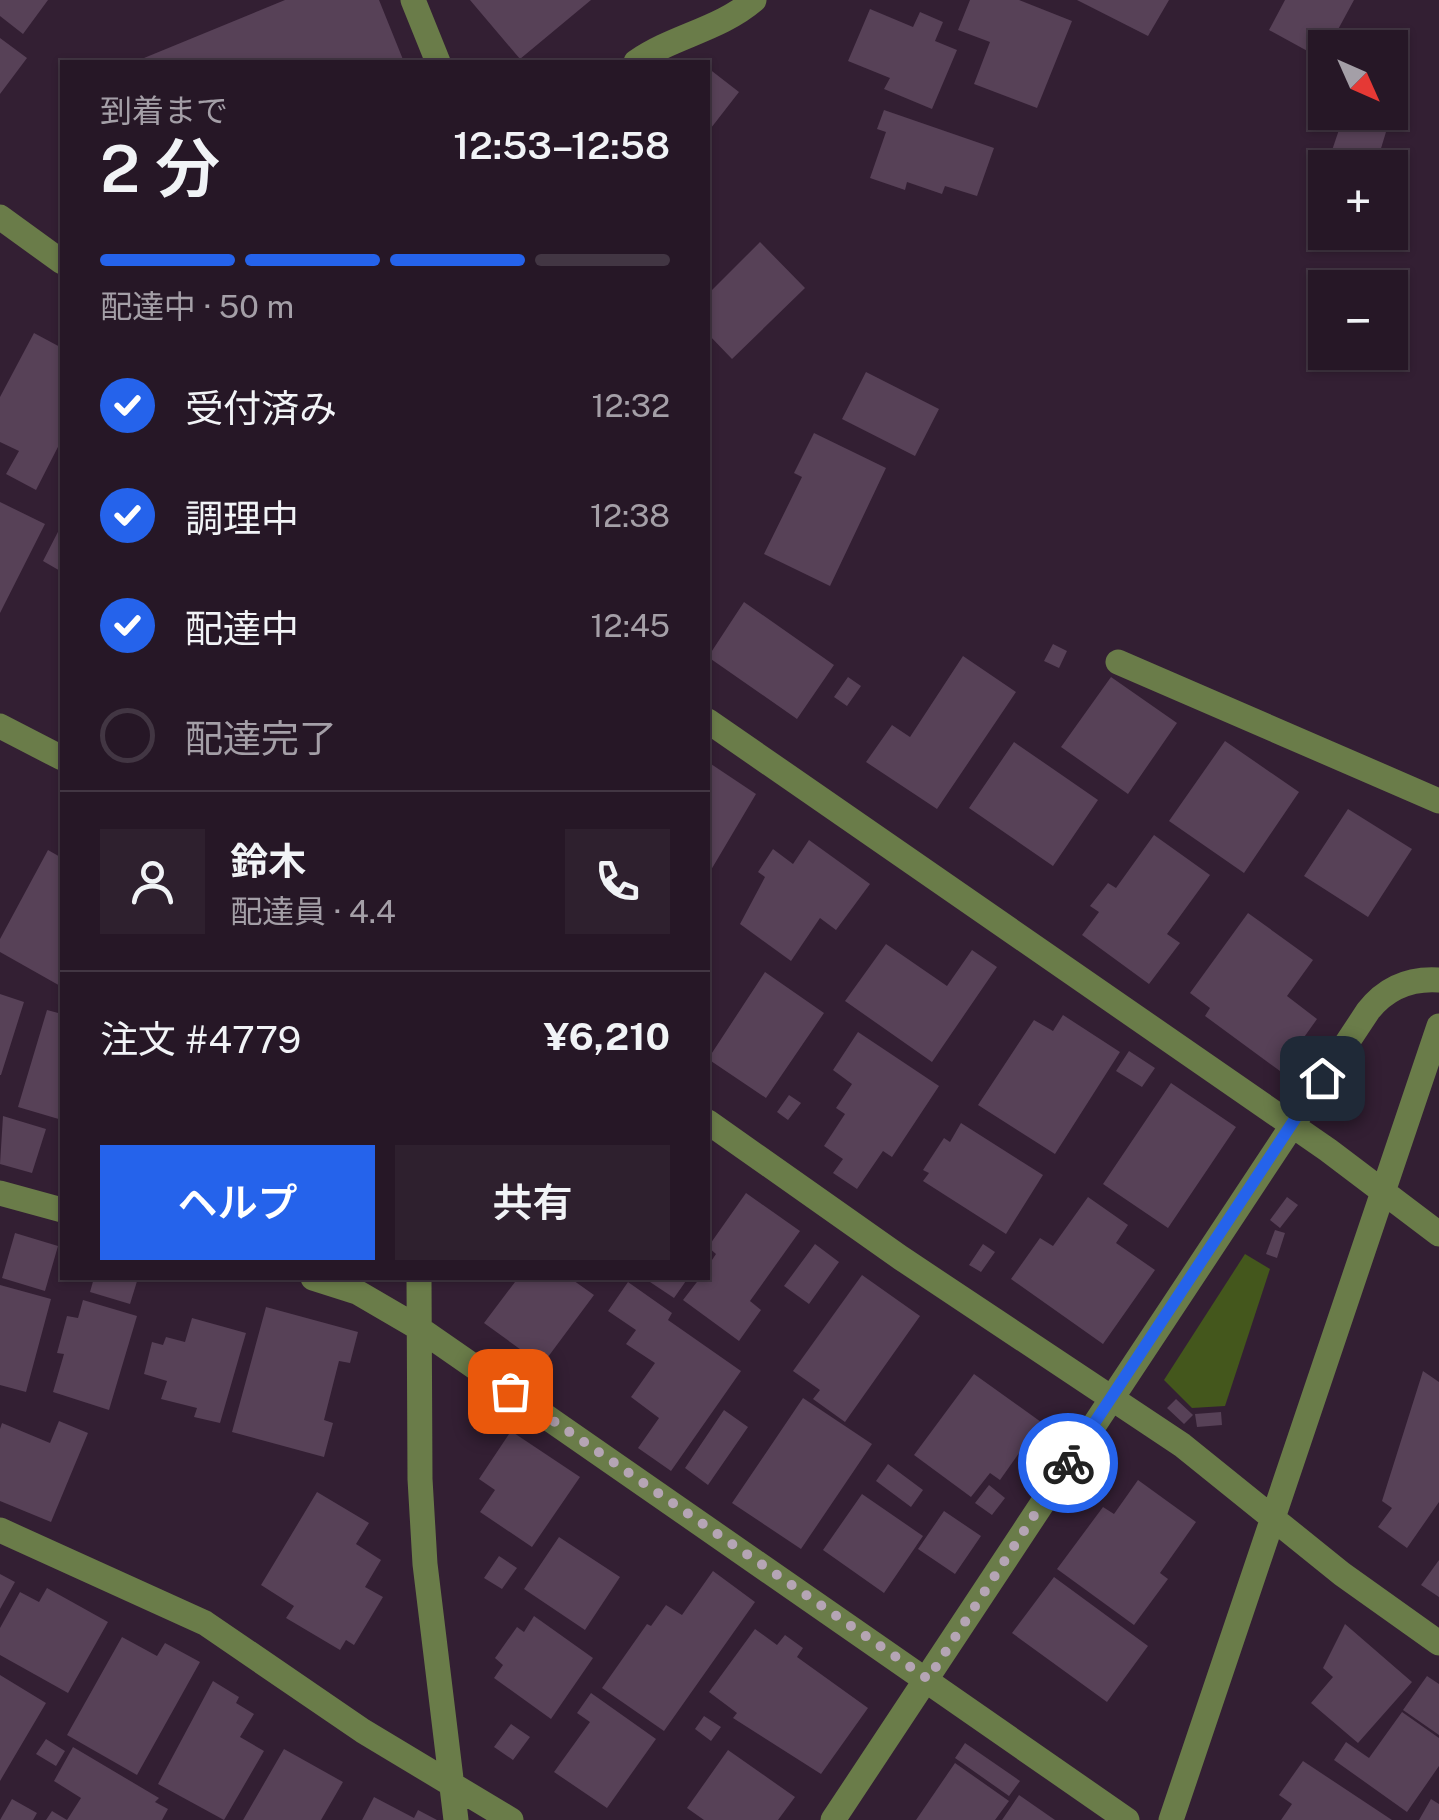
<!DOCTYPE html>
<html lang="ja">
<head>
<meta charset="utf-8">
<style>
	body { margin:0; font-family:"Public Sans","Noto Sans JP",sans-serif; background:#2e202e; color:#f1f3f6; height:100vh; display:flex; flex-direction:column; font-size:38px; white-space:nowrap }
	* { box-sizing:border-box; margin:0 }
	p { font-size:32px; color:#a49fa7 }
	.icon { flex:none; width:55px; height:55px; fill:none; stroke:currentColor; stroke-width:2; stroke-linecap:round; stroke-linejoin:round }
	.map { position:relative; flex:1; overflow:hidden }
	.drawer { position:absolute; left:60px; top:60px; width:650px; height:1220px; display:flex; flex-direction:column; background:#261726; border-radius:0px; box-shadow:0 2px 8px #0004,0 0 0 2px #423643 }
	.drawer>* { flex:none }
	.needle { width:65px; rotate:135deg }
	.buttons { position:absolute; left:1308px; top:30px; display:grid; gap:20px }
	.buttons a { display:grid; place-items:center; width:100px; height:100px; border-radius:0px; background:#261726; box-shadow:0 2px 8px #0004,0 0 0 2px #423643; font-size:50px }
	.pin { position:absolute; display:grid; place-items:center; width:85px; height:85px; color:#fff; margin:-42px; border-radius:20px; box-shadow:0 5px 15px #0006 }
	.courier { position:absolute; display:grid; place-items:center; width:100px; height:100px; margin:-50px; border:8px solid #2563eb; border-radius:50%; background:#fff; color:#222; box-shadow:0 2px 12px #0007 }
	.overview em { font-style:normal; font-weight:600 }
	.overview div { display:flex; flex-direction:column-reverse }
	.overview { display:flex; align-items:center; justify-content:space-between; height:170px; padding:0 40px }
	h1 { font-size:65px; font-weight:600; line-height:75px }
	.bar { display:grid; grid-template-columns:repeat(4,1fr); gap:15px 10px; align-content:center; height:120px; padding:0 40px }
	.bar i { height:12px; border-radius:8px; background:#423643 }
	.bar .selected { background:#2563eb }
	.bar p { grid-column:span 4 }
	.line { display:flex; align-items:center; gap:25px; padding:0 40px; border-top:2px solid #423643 }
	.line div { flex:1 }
	.round { display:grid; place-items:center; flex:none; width:105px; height:105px; border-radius:0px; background:#2e202e }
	ol { padding:0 40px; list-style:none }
	li { display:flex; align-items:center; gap:30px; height:110px }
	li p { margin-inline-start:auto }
	li .icon { padding:10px; border-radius:50%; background:#2563eb; color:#fff; stroke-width:4 }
	li:last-child { color:#a49fa7 }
	li i { width:55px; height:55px; border:5px solid #423643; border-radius:50% }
	.cta { display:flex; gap:20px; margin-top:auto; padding:20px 40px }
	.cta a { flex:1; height:115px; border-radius:0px; background:#2563eb; color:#fff; font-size:40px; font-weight:600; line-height:115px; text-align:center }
	.cta a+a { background:#2e202e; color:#f1f3f6 }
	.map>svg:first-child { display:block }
</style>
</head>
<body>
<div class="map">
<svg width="1439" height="1820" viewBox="0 0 1439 1820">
	<rect width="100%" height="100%" fill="#331f33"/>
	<path fill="#44571c" d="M 1245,1254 L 1270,1269 L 1225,1406 L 1192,1408 L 1164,1380 Z"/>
	<path fill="#574157" d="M 0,0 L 48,0 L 23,34 L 0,16 Z
		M 285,0 L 379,0 L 404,62 L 146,62 L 144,58 Z
		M 470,0 L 591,0 L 520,59 Z
		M 970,0 L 1019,0 L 1072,21 L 1037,108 L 974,84 L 990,42 L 958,30 Z
		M 1077,0 L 1169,0 L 1148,36 Z
		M 1285,0 L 1354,0 L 1322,59 L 1269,30 Z
		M 870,9 L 913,27 L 920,12 L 943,22 L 935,41 L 957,50 L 932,109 L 884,89 L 890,78 L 848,61 Z
		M 0,38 L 27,58 L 0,94 Z
		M 708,68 L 739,92 L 711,128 L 708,125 Z
		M 884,110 L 994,148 L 977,196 L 945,186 L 942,194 L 907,182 L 905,190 L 870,178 L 886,132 L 877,129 Z
		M 1343,118 L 1386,132 L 1375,168 L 1326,168 Z
		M 760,242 L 805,288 L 732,359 L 708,334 L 708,294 Z
		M 34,333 L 62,348 L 62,439 L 36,490 L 6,474 L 19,451 L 0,442 L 0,397 Z
		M 866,372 L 939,409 L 915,456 L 842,419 Z
		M 814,433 L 886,468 L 830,586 L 764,554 L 802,477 L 794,473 Z
		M 0,502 L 45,524 L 0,613 Z
		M 62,524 L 62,572 L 43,561 Z
		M 744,602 L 834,665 L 797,719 L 708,657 Z
		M 1053,644 L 1067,651 L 1059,668 L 1044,661 Z
		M 963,656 L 1016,692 L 937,809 L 866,762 L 892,725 L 910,737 Z
		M 848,677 L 861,686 L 847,706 L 834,697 Z
		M 1111,677 L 1177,723 L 1128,794 L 1061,747 Z
		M 1225,741 L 1299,792 L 1244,873 L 1169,821 Z
		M 1014,742 L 1098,800 L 1053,866 L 969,808 Z
		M 708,762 L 756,794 L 708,875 Z
		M 1348,809 L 1412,849 L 1368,917 L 1304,876 Z
		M 1154,835 L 1210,875 L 1167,934 L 1180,943 L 1149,984 L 1082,935 L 1099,912 L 1090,906 L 1108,883 L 1116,888 Z
		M 809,840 L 870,884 L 836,930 L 820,918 L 791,961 L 740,924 L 765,877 L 758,872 L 773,849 L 793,864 Z
		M 48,850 L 62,858 L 62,987 L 0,952 L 0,939 Z
		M 1248,913 L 1313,960 L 1287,996 L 1317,1019 L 1280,1071 L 1205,1016 L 1210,1008 L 1190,993 Z
		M 886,944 L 947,986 L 972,950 L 997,967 L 932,1062 L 845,1001 Z
		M 765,972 L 824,1013 L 766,1098 L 708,1059 Z
		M 0,994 L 24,1002 L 1,1075 L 0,1075 Z
		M 47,1010 L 62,1014 L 62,1120 L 18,1107 Z
		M 1063,1015 L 1120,1052 L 1055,1154 L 978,1105 L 1034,1020 L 1053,1031 Z
		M 858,1032 L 939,1086 L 892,1157 L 883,1151 L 857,1189 L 833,1173 L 843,1159 L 824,1146 L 845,1114 L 836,1108 L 852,1084 L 833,1070 Z
		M 1129,1051 L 1155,1068 L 1142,1087 L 1116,1071 Z
		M 1171,1083 L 1236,1127 L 1168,1228 L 1103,1184 Z
		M 789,1095 L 801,1103 L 788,1120 L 777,1112 Z
		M 3,1116 L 46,1129 L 32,1173 L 0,1164 Z
		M 961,1123 L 1043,1175 L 1006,1234 L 923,1181 L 929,1173 L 923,1170 L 944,1138 L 950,1142 Z
		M 746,1193 L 800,1231 L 750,1301 L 761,1310 L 739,1341 L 683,1300 L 700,1278 L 708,1278 L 708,1266 L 716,1254 L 708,1247 Z
		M 1088,1197 L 1128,1225 L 1116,1243 L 1155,1270 L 1103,1344 L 1011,1279 L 1040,1238 L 1053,1246 Z
		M 1287,1197 L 1298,1205 L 1280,1228 L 1270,1220 Z
		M 1275,1230 L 1285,1233 L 1277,1258 L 1266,1254 Z
		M 15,1233 L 58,1246 L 45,1291 L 2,1278 Z
		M 815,1244 L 839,1262 L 809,1304 L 784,1286 Z
		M 983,1244 L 995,1252 L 981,1272 L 969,1265 Z
		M 862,1275 L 920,1316 L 845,1422 L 813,1399 L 820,1390 L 793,1371 Z
		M 94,1278 L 138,1278 L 130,1304 L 90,1292 Z
		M 518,1278 L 544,1278 L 550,1282 L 554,1278 L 570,1278 L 594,1295 L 542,1365 L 484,1323 Z
		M 644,1278 L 688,1278 L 674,1298 Z
		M 628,1282 L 672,1313 L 668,1320 L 741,1371 L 671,1471 L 638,1448 L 659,1418 L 631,1397 L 655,1363 L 626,1344 L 636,1330 L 608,1311 Z
		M 0,1285 L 51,1299 L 26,1392 L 0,1385 Z
		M 83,1300 L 137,1316 L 109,1410 L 53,1392 L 64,1354 L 57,1353 L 67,1316 L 78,1318 Z
		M 266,1307 L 358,1332 L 350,1363 L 339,1361 L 324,1420 L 333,1423 L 324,1457 L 232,1432 Z
		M 192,1318 L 246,1333 L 220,1423 L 194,1417 L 197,1408 L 161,1399 L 167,1381 L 144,1374 L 152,1342 L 163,1345 L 166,1337 L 185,1342 Z
		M 1423,1371 L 1439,1382 L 1439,1502 L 1407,1548 L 1378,1527 L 1392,1508 L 1382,1501 Z
		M 974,1374 L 1041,1422 L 1000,1480 L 990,1473 L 971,1497 L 914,1455 Z
		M 803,1398 L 872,1444 L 801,1549 L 732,1503 Z
		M 1176,1399 L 1193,1415 L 1184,1424 L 1167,1408 Z
		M 724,1410 L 748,1427 L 708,1485 L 685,1468 Z
		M 1221,1412 L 1222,1425 L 1197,1427 L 1195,1414 Z
		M 59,1421 L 88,1433 L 51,1522 L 0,1501 L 0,1429 L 2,1423 L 50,1443 Z
		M 511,1431 L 580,1477 L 532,1547 L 480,1512 L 495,1490 L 479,1479 Z
		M 888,1464 L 923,1490 L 911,1507 L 876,1481 Z
		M 1138,1480 L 1196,1522 L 1160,1573 L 1168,1579 L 1134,1625 L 1057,1569 L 1103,1507 L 1114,1514 Z
		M 989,1485 L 1005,1498 L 992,1515 L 975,1503 Z
		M 317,1492 L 369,1523 L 356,1544 L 381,1560 L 365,1587 L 383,1597 L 354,1645 L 346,1640 L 340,1650 L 286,1618 L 294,1606 L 261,1585 Z
		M 862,1494 L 923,1536 L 884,1593 L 823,1550 Z
		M 944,1511 L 981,1536 L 955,1574 L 918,1549 Z
		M 559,1537 L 620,1577 L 585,1630 L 524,1589 Z
		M 499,1556 L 517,1568 L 502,1589 L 484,1578 Z
		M 1439,1560 L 1439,1597 L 1421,1585 Z
		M 713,1571 L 755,1602 L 664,1731 L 602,1688 L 647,1624 L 651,1626 L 666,1605 L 682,1615 Z
		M 0,1574 L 15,1582 L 0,1609 Z
		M 1054,1577 L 1148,1646 L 1107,1702 L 1012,1633 Z
		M 47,1588 L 108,1622 L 68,1693 L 0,1655 L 0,1628 L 20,1592 L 39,1602 Z
		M 534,1616 L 593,1658 L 551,1719 L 494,1678 L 503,1665 L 495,1658 L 517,1627 L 524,1632 Z
		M 1345,1624 L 1412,1682 L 1358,1743 L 1311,1703 L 1333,1677 L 1323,1668 Z
		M 755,1629 L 777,1645 L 785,1635 L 803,1648 L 797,1657 L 868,1708 L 821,1774 L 733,1718 L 737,1713 L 709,1692 Z
		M 122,1637 L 157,1656 L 165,1643 L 200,1662 L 137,1775 L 67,1735 Z
		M 0,1675 L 46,1703 L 0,1781 Z
		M 1427,1676 L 1439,1684 L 1439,1735 L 1403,1710 Z
		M 213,1681 L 239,1697 L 236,1703 L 254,1714 L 240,1737 L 264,1751 L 224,1820 L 158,1784 Z
		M 591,1693 L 656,1739 L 607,1808 L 554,1772 L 590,1722 L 577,1713 Z
		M 1402,1712 L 1439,1738 L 1439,1766 L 1407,1812 L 1334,1760 L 1346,1742 L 1369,1758 Z
		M 704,1716 L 721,1727 L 711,1741 L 695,1729 Z
		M 511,1724 L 530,1737 L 513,1760 L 494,1747 Z
		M 46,1739 L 65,1751 L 56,1766 L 36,1754 Z
		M 965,1743 L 1020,1781 L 1009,1796 L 955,1758 Z
		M 73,1747 L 159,1798 L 155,1802 L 168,1809 L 162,1820 L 46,1820 L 52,1811 L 67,1820 L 81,1798 L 54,1781 Z
		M 284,1749 L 343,1782 L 321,1820 L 243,1820 Z
		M 728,1750 L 795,1797 L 778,1820 L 704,1820 L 687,1808 Z
		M 1303,1761 L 1392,1820 L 1281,1820 L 1292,1804 L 1279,1795 Z
		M 955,1763 L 1009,1801 L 995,1820 L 916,1820 Z
		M 1019,1795 L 1055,1820 L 1002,1820 Z
		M 374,1797 L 414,1818 L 418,1810 L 437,1820 L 362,1820 Z
		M 12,1799 L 37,1813 L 33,1820 L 0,1820 Z
		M 1431,1799 L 1439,1804 L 1439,1820 L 1419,1820 Z"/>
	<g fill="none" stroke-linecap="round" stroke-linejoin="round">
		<path stroke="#6a7c49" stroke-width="25" d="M 413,0 L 438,62
			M 636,62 C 673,36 719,30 754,0
			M 0,217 L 62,262
			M 1118,662 L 1439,801
			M 708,721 L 1328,1150 L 1439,1234
			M 0,726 L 62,758
			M 708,1122 L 901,1258 L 1182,1445 L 1342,1574 L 1439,1643
			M 0,1193 L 62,1210
			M 313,1278 L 357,1292 L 417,1327 L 1127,1820
			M 419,1278 L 420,1479 L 425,1564 L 456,1820
			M 0,1530 L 205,1623 L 363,1731 L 511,1820
			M 833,1820 L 1368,1011 C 1386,988 1409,978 1439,980
			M 1171,1820 L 1439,1026"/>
	</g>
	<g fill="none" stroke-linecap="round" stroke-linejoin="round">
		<path stroke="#b5a5b4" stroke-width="10" stroke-dasharray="0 18" d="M 510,1391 L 928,1679 L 1068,1463"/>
		<path stroke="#2563eb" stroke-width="12" d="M 1068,1463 L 1322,1078"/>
	</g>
</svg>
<div class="buttons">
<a><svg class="needle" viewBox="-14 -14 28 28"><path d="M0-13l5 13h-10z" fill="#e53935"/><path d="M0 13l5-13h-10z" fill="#a49fa7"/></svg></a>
<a>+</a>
<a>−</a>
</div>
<div class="pin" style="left:510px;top:1391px;background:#ea580c"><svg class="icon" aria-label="bag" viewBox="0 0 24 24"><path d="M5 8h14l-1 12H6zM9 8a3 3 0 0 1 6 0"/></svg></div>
<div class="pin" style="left:1322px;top:1078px;background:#1f2937"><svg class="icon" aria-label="home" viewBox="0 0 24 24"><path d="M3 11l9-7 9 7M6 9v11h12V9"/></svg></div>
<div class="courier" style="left:1068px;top:1463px"><svg class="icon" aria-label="bike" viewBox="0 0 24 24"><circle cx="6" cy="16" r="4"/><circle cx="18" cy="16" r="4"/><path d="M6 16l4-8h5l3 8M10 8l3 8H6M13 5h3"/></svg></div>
<section class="drawer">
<div class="overview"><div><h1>2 分</h1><p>到着まで</p></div><em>12:53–12:58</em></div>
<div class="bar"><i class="selected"></i><i class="selected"></i><i class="selected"></i><i></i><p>配達中 · 50 m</p></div>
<ol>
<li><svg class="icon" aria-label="check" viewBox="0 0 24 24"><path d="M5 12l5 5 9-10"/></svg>受付済み<p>12:32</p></li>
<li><svg class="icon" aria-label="check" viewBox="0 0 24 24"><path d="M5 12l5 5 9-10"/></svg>調理中<p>12:38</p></li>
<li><svg class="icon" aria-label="check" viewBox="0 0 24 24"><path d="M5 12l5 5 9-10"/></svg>配達中<p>12:45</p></li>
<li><i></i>配達完了</li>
</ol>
<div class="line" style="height:180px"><a class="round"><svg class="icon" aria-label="person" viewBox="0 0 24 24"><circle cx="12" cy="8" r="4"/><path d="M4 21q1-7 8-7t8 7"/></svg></a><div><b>鈴木</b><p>配達員 · 4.4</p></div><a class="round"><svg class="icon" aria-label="phone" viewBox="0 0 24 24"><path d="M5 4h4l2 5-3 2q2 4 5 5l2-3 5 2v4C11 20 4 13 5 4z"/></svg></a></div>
<div class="line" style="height:130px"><div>注文 #4779</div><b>¥6,210</b></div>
<div class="cta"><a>ヘルプ</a><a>共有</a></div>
</section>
</div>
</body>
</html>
